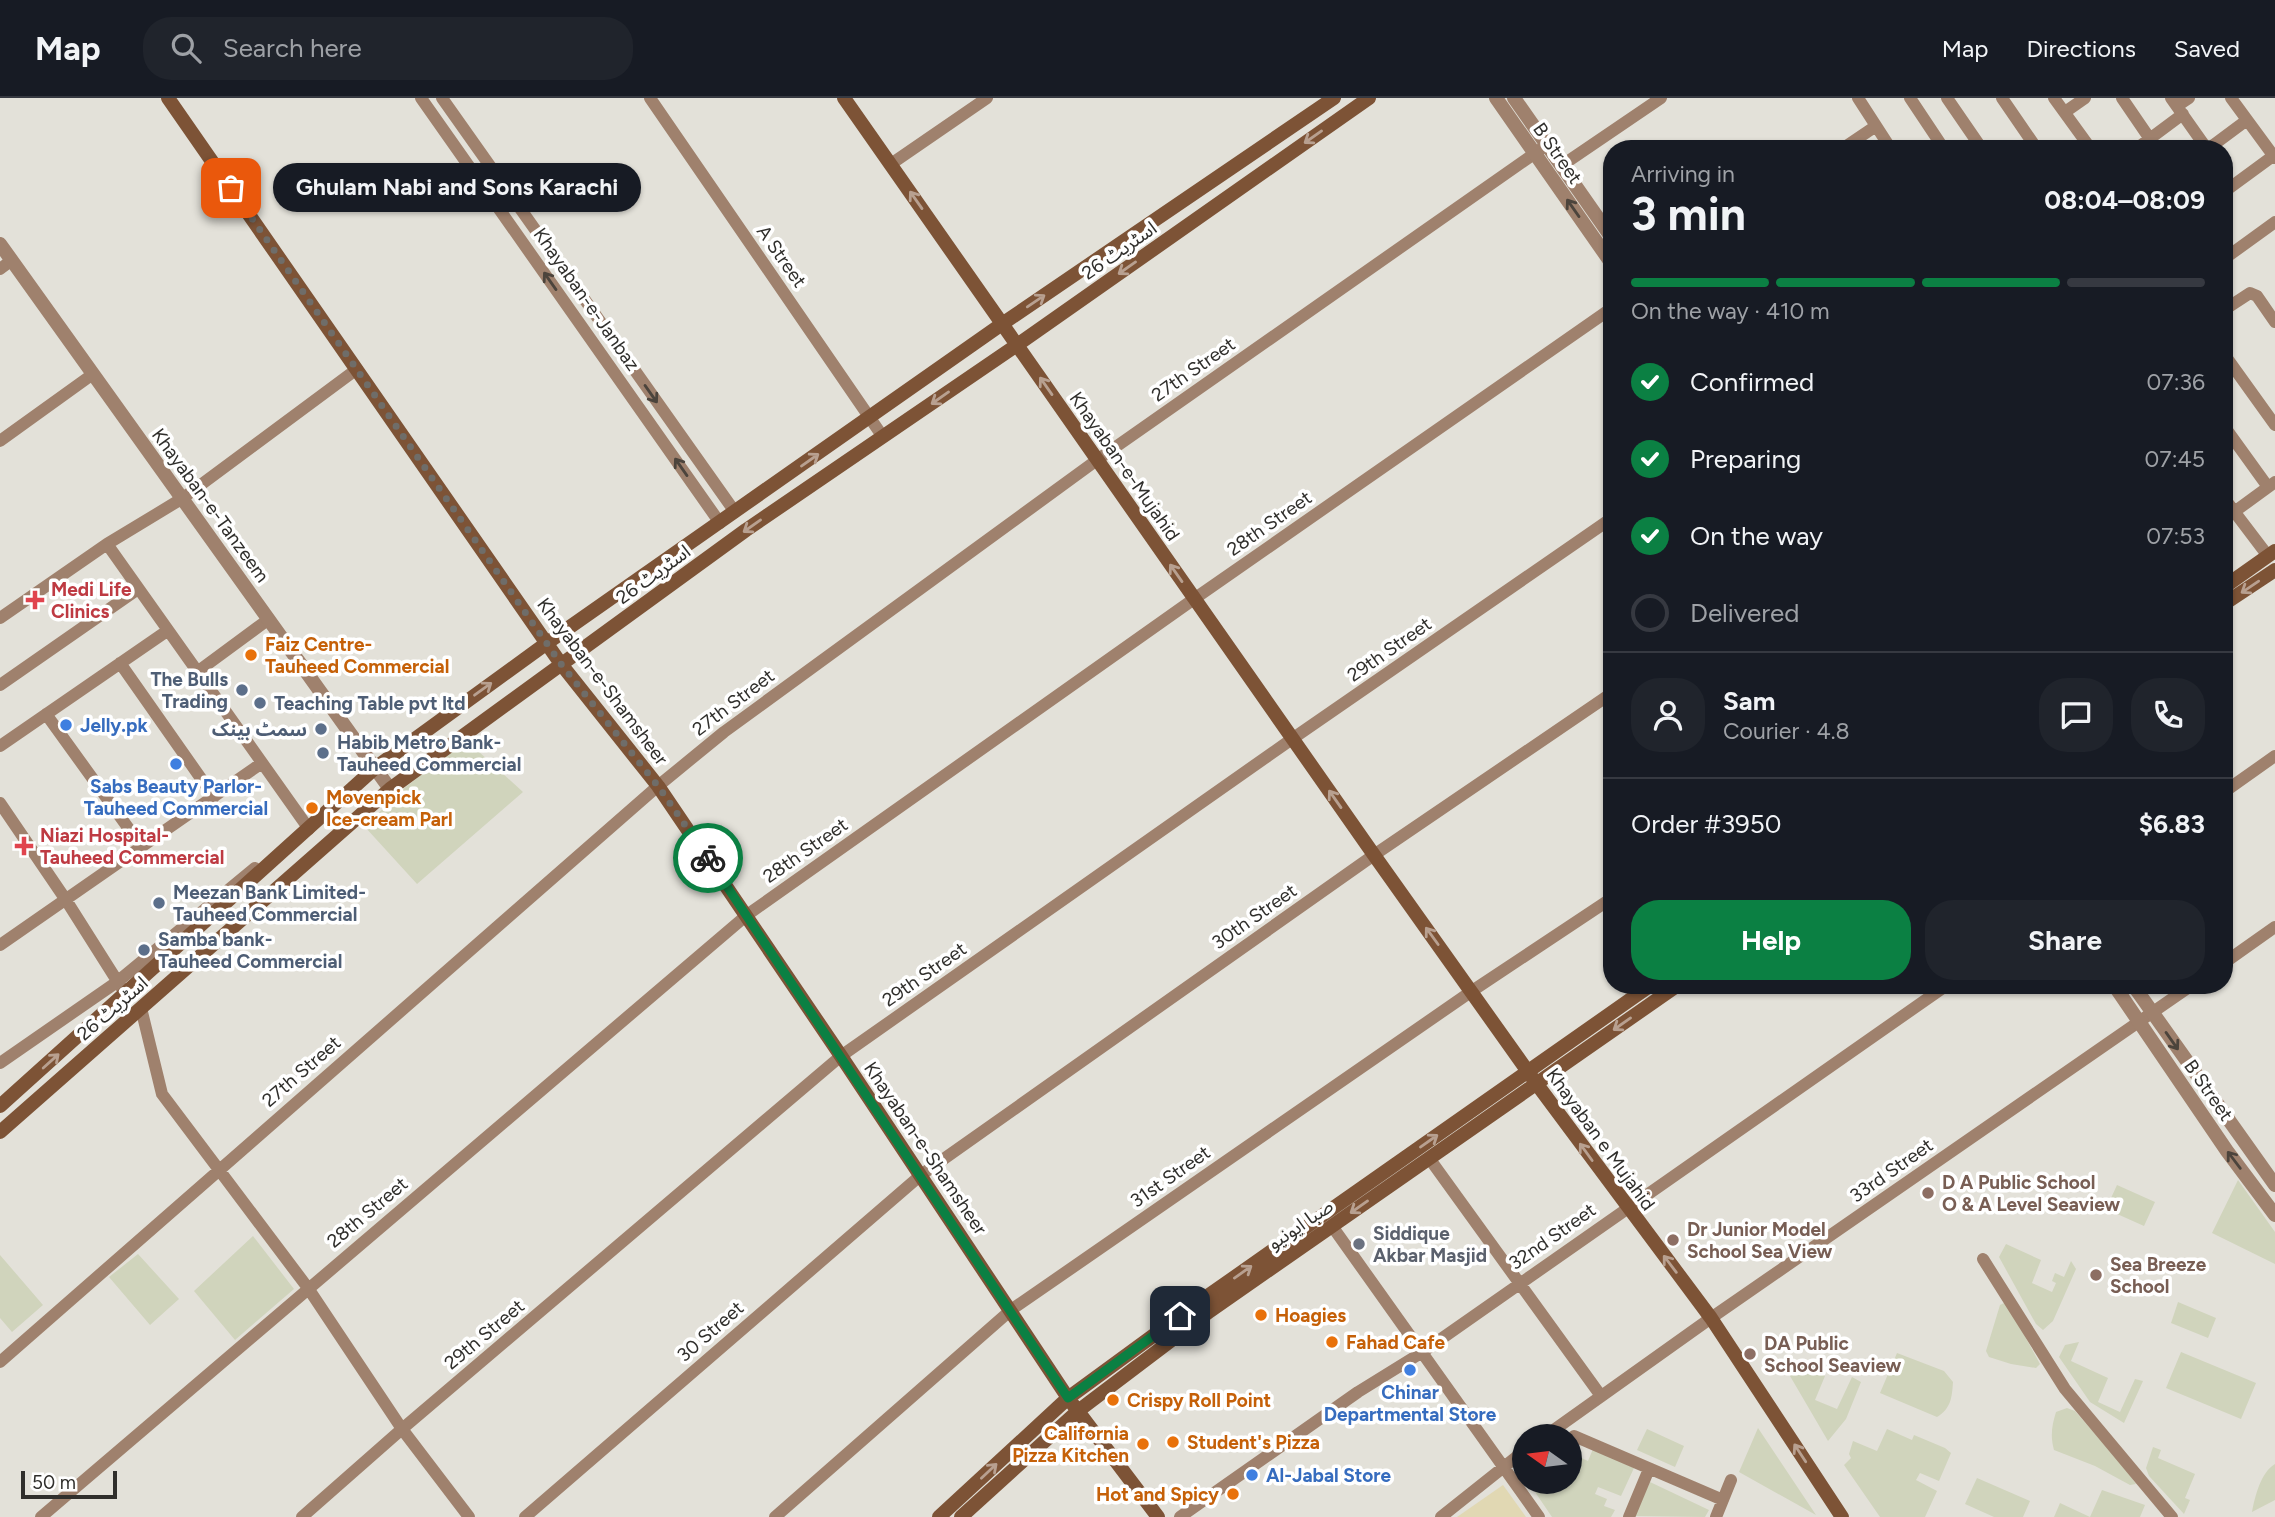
<!DOCTYPE html>
<html lang="en">
<head>
<meta charset="utf-8">
<style>
	body { margin:0; font-family:Figtree,"Noto Sans Arabic",sans-serif; background:#20242c; color:#f1f3f6; height:100vh; display:flex; flex-direction:column; font-size:26px; white-space:nowrap }
	* { box-sizing:border-box; margin:0 }
	p { font-size:23px; color:#9ea1a6 }
	.icon { flex:none; width:38px; height:38px; fill:none; stroke:currentColor; stroke-width:2; stroke-linecap:round; stroke-linejoin:round }
	.map { position:relative; flex:1; overflow:hidden }
	.drawer { position:absolute; left:1603px; top:42px; width:630px; height:854px; display:flex; flex-direction:column; background:#171b24; border-radius:28px; box-shadow:0 2px 5px #0004 }
	.drawer>* { flex:none }
	.needle { width:46px; rotate:284deg }
	.tools { position:absolute; left:1512px; top:1326px; display:grid; gap:14px }
	.tools a { display:grid; place-items:center; width:70px; height:70px; border-radius:50%; background:#171b24; box-shadow:0 2px 5px #0004; font-size:35px }
	.scale { position:absolute; left:21px; bottom:18px; width:96px; box-sizing:border-box; padding-left:7px; border:4px solid #302f2c; border-top:0; font-size:19px; line-height:24px; white-space:nowrap; color:#302f2c; -webkit-text-stroke:5px #fff; paint-order:stroke }
	.pin { position:absolute; display:grid; place-items:center; width:60px; height:60px; color:#fff; margin:-30px; border-radius:14px; box-shadow:0 4px 10px #0006 }
	.courier { position:absolute; display:grid; place-items:center; width:70px; height:70px; margin:-35px; border:5px solid #0b8043; border-radius:50%; background:#fff; color:#222; box-shadow:0 2px 9px #0007 }
	.bubble { position:absolute; height:49px; border-radius:24px; background:#171b24; box-shadow:0 2px 5px #0004; font-size:23px; font-weight:700; line-height:49px; text-align:center }
	.head em { font-style:normal; font-weight:700 }
	.head div { display:flex; flex-direction:column-reverse }
	.head { display:flex; align-items:center; justify-content:space-between; height:119px; padding:0 28px }
	h1 { font-size:46px; font-weight:700; line-height:52px }
	.bar { display:grid; grid-template-columns:repeat(4,1fr); gap:10px 7px; align-content:center; height:84px; padding:0 28px }
	.bar i { height:9px; border-radius:5px; background:#363941 }
	.bar .on { background:#0b8043 }
	.bar p { grid-column:span 4 }
	.line { display:flex; align-items:center; gap:18px; padding:0 28px; border-top:2px solid #363941 }
	.line div { flex:1 }
	.round { display:grid; place-items:center; flex:none; width:74px; height:74px; border-radius:28px; background:#20242c }
	ol { padding:0 28px; list-style:none }
	li { display:flex; align-items:center; gap:21px; height:77px }
	li p { margin-inline-start:auto }
	li .icon { padding:7px; border-radius:50%; background:#0b8043; color:#fff; stroke-width:4 }
	li:last-child { color:#9ea1a6 }
	li i { width:38px; height:38px; border:4px solid #363941; border-radius:50% }
	.button { display:flex; gap:14px; margin-top:auto; padding:14px 28px }
	.button a { flex:1; height:80px; border-radius:28px; background:#0b8043; color:#fff; font-size:28px; font-weight:700; line-height:80px; text-align:center }
	.button a+a { background:#20242c; color:#f1f3f6 }
	header { display:flex; align-items:center; gap:42px; box-sizing:border-box; height:98px; padding:0 35px; background:#171b24; border-bottom:2px solid #363941 }
	header strong { font-size:33px }
	nav { display:flex; gap:38px; margin-inline-start:auto; font-size:24px }
	.search { width:490px; height:63px; background:#20242c; display:flex; align-items:center; gap:18px; box-sizing:border-box; padding:0 24px; border-radius:28px; color:#9ea1a6; font-size:26px }
	.map>svg:first-child { display:block }
</style>
</head>
<body>
<header>
<strong>Map</strong>
<div class="search"><svg class="icon" aria-label="search" viewBox="0 0 24 24"><circle cx="10" cy="10" r="6"/><path d="M15 15l6 6"/></svg>Search here</div>
<nav><a>Map</a><a>Directions</a><a>Saved</a></nav>
</header>
<div class="map">
<svg width="2275" height="1419" viewBox="0 0 2275 1419">
	<rect width="100%" height="100%" fill="#e3e1d9"/>
	<path fill="#d0d4bc" d="M 466,642 L 523,694 L 417,786 L 365,729 L 398,695 Z
		M 2238,1082 L 2275,1134 L 2275,1166 L 2212,1135 Z
		M 2117,1087 L 2155,1104 L 2144,1128 L 2106,1111 Z
		M 253,1138 L 294,1191 L 235,1242 L 194,1193 Z
		M 2006,1146 L 2041,1162 L 2032,1185 L 2052,1194 L 2056,1185 L 2052,1183 L 2055,1175 L 2064,1179 L 2071,1163 L 2076,1171 L 2053,1223 L 2043,1232 L 2036,1226 L 1999,1159 Z
		M 138,1156 L 179,1201 L 150,1227 L 109,1179 Z
		M 0,1157 L 43,1207 L 12,1234 L 0,1220 Z
		M 2178,1204 L 2216,1220 L 2208,1240 L 2171,1225 Z
		M 2004,1205 L 2008,1207 L 2040,1266 L 2036,1270 L 2011,1266 L 1989,1259 L 1986,1253 L 2000,1207 Z
		M 2079,1244 L 2071,1263 L 2108,1280 L 2098,1304 L 2120,1314 L 2135,1281 L 2143,1283 L 2124,1325 L 2090,1304 L 2059,1259 L 2065,1247 Z
		M 2181,1254 L 2256,1285 L 2241,1321 L 2166,1290 Z
		M 1897,1255 L 1944,1273 L 1953,1284 C 1952,1299 1951,1311 1937,1319 L 1880,1295 Z
		M 1798,1266 L 1825,1278 L 1815,1302 L 1837,1311 L 1852,1279 L 1861,1284 L 1846,1321 L 1828,1343 L 1790,1278 Z
		M 2067,1310 L 2075,1313 L 2125,1370 L 2136,1386 L 2130,1387 L 2095,1368 L 2054,1352 C 2050,1338 2052,1327 2056,1314 Z
		M 1758,1330 L 1816,1417 L 1739,1374 Z
		M 1647,1331 L 1684,1348 L 1675,1369 L 1637,1352 Z
		M 1887,1331 L 1912,1342 L 1914,1337 L 1945,1350 L 1951,1355 L 1939,1383 L 1920,1375 L 1916,1382 L 1937,1393 L 1925,1419 L 1880,1419 L 1844,1367 L 1851,1360 L 1849,1356 L 1853,1343 L 1877,1353 Z
		M 2153,1349 L 2161,1352 L 2158,1360 L 2195,1376 L 2185,1400 L 2190,1402 L 2184,1416 L 2149,1378 L 2146,1370 Z
		M 1593,1351 L 1634,1370 L 1621,1398 L 1598,1389 L 1595,1396 L 1607,1401 L 1604,1408 L 1615,1412 L 1611,1419 L 1552,1419 L 1533,1391 L 1536,1384 L 1570,1384 L 1570,1355 L 1588,1363 Z
		M 2275,1366 L 2275,1402 L 2252,1414 C 2255,1398 2261,1374 2275,1366 Z
		M 1977,1380 L 2030,1403 L 2023,1419 L 1994,1419 L 1965,1406 Z
		M 1650,1384 L 1709,1412 L 1705,1419 L 1634,1418 Z
		M 2102,1392 L 2145,1407 L 2140,1419 L 2054,1419 L 2060,1405 L 2090,1419 Z"/>
	<path fill="#e1d8b3" d="M 1503,1387 L 1526,1419 L 1457,1419 Z"/>
	<g fill="none" stroke-linecap="round" stroke-linejoin="round">
		<path stroke="#9f816d" stroke-width="12" d="M 421,0 L 720,425
			M 442,0 L 735,414
			M 650,0 L 883,339
			M 1858,0 L 1891,51
			M 1910,0 L 1944,51
			M 1947,0 L 1982,51
			M 2002,0 L 2037,51
			M 2054,0 L 2091,51
			M 2122,0 L 2150,41
			M 2171,0 L 2207,51
			M 2231,0 L 2275,60
			M 2177,8 L 2189,0
			M 2065,14 L 2085,0
			M 1842,51 L 1876,28
			M 2136,51 L 2183,16
			M 2208,51 L 2247,22
			M 891,66 L 987,0
			M 1561,68 L 1661,0
			M 2224,94 L 2273,58
			M 2224,161 L 2275,124
			M 0,171 L 12,162
			M 2224,212 L 2250,195 L 2257,198 L 2275,224
			M 2224,256 L 2275,327
			M 2224,328 L 2268,389
			M 0,343 L 93,276
			M 2224,400 L 2268,458
			M 2234,414 L 2275,384
			M 107,446 L 309,731
			M 0,520 L 107,446 L 183,400 L 357,271
			M 120,565 L 214,699
			M 197,574 L 269,521
			M 0,587 L 138,491
			M 46,616 L 142,749
			M 0,648 L 167,533
			M 2224,694 L 2275,658
			M 0,705 L 66,802 L 121,889
			M 0,847 L 262,665
			M 2224,865 L 2275,829
			M 141,910 L 162,996 L 308,1190 L 402,1331 L 469,1419
			M 0,965 L 117,884 L 255,770
			M 1429,1060 L 1601,1298
			M 1332,1128 L 1539,1419
			M 1983,1161 L 2065,1291 L 2172,1419
			M 0,1264 L 658,688 L 724,634 L 1097,362 L 1541,51
			M 1574,1338 L 1723,1402
			M 1544,1339 L 1711,1220 L 2192,887
			M 41,1419 L 747,817 L 1194,501 L 1612,210
			M 302,1419 L 402,1331 L 841,958 L 1292,641 L 1612,420
			M 525,1419 L 921,1077 L 1374,757 L 1612,595
			M 775,1419 L 1011,1212 L 1472,893 L 1612,800
			M 1180,1419 L 1358,1294 L 1421,1255 L 1947,887
			M 1441,1419 L 1524,1353
			M 1629,1419 L 1649,1371
			M 1716,1419 L 1731,1382"/>
		<path stroke="#9f816d" stroke-width="14" d="M 1496,0 L 1612,166
			M 1514,0 L 1612,140
			M 0,146 L 390,691
			M 2114,887 L 2227,1053 L 2275,1117
			M 2133,887 L 2275,1087"/>
		<path stroke="#7d5336" stroke-width="14" d="M 168,0 L 561,566 L 658,688 L 841,958 L 1068,1300 L 1158,1419
			M 844,0 L 1374,757 L 1536,985 L 1711,1220 L 1842,1419
			M 2224,489 L 2275,453
			M 2224,506 L 2275,472
			M 0,1008 L 375,670 L 547,545 L 1002,226 L 1334,0
			M 0,1034 L 390,691 L 746,432 L 1017,247 L 1369,0
			M 939,1419 L 1068,1300 L 1202,1202 L 1651,887
			M 961,1419 L 1078,1313 L 1210,1213 L 1678,887"/>
	</g>
	<defs><path id="oneway-shaft" d="M-6 0H5M1.5-3L5.5 0L1.5 3" fill="none" stroke-width="1.6" stroke-linecap="round" stroke-linejoin="round" transform="scale(1.75)"/></defs>
	<g stroke="#b8a090">
		<use href="#oneway-shaft" transform="translate(1313 39) rotate(145)"/>
		<use href="#oneway-shaft" transform="translate(916 102) rotate(-125)"/>
		<use href="#oneway-shaft" transform="translate(1127 170) rotate(145)"/>
		<use href="#oneway-shaft" transform="translate(1036 203) rotate(-34)"/>
		<use href="#oneway-shaft" transform="translate(1046 288) rotate(-125)"/>
		<use href="#oneway-shaft" transform="translate(940 300) rotate(145)"/>
		<use href="#oneway-shaft" transform="translate(810 362) rotate(-35)"/>
		<use href="#oneway-shaft" transform="translate(752 428) rotate(145)"/>
		<use href="#oneway-shaft" transform="translate(1176 475) rotate(-125)"/>
		<use href="#oneway-shaft" transform="translate(2250 489) rotate(146)"/>
		<use href="#oneway-shaft" transform="translate(483 591) rotate(-36)"/>
		<use href="#oneway-shaft" transform="translate(1335 701) rotate(-125)"/>
		<use href="#oneway-shaft" transform="translate(1432 838) rotate(-126)"/>
		<use href="#oneway-shaft" transform="translate(1622 926) rotate(145)"/>
		<use href="#oneway-shaft" transform="translate(51 963) rotate(-42)"/>
		<use href="#oneway-shaft" transform="translate(1429 1043) rotate(-35)"/>
		<use href="#oneway-shaft" transform="translate(1586 1054) rotate(-126)"/>
		<use href="#oneway-shaft" transform="translate(1359 1109) rotate(145)"/>
		<use href="#oneway-shaft" transform="translate(1670 1166) rotate(-127)"/>
		<use href="#oneway-shaft" transform="translate(1243 1174) rotate(-35)"/>
		<use href="#oneway-shaft" transform="translate(1800 1355) rotate(-123)"/>
		<use href="#oneway-shaft" transform="translate(989 1373) rotate(-43)"/>
	</g>
	<g stroke="#4c443c">
		<use href="#oneway-shaft" transform="translate(1573 110) rotate(-125)"/>
		<use href="#oneway-shaft" transform="translate(550 183) rotate(-125)"/>
		<use href="#oneway-shaft" transform="translate(651 296) rotate(55)"/>
		<use href="#oneway-shaft" transform="translate(681 369) rotate(-125)"/>
		<use href="#oneway-shaft" transform="translate(2172 943) rotate(55)"/>
		<use href="#oneway-shaft" transform="translate(2234 1062) rotate(-127)"/>
	</g>
	<g fill="none" stroke-linecap="round" stroke-linejoin="round">
		<path stroke="#6f6d69" stroke-width="7" stroke-dasharray="0 12.6" d="M 231,90 L 561,566 L 658,688 L 708,760"/>
		<path stroke="#0b8043" stroke-width="9" d="M 708,760 L 1068,1300 L 1180,1218"/>
	</g>
	<g fill="#e0444e" stroke="#fff" stroke-width="2.5">
		<path d="M31.5 491.5h7v7h7v7h-7v7h-7v-7h-7v-7h7z"/>
		<path d="M20.5 737.5h7v7h7v7h-7v7h-7v-7h-7v-7h7z"/>
	</g>
	<g fill="#e8710a" stroke="#fff" stroke-width="2.5">
		<circle cx="251" cy="557" r="7"/>
		<circle cx="312" cy="710" r="7"/>
		<circle cx="1261" cy="1217" r="7"/>
		<circle cx="1332" cy="1244" r="7"/>
		<circle cx="1113" cy="1302" r="7"/>
		<circle cx="1173" cy="1344" r="7"/>
		<circle cx="1143" cy="1346" r="7"/>
		<circle cx="1233" cy="1396" r="7"/>
	</g>
	<g fill="#5c6f8a" stroke="#fff" stroke-width="2.5">
		<circle cx="242" cy="592" r="7"/>
		<circle cx="260" cy="605" r="7"/>
		<circle cx="321" cy="631" r="7"/>
		<circle cx="323" cy="655" r="7"/>
		<circle cx="159" cy="805" r="7"/>
		<circle cx="144" cy="852" r="7"/>
	</g>
	<g fill="#3f7fe0" stroke="#fff" stroke-width="2.5">
		<circle cx="66" cy="627" r="7"/>
		<circle cx="176" cy="666" r="7"/>
		<circle cx="1410" cy="1272" r="7"/>
		<circle cx="1252" cy="1377" r="7"/>
	</g>
	<g fill="#8d6e63" stroke="#fff" stroke-width="2.5">
		<circle cx="1928" cy="1095" r="7"/>
		<circle cx="1673" cy="1142" r="7"/>
		<circle cx="2096" cy="1177" r="7"/>
		<circle cx="1750" cy="1256" r="7"/>
	</g>
	<circle fill="#6b7280" stroke="#fff" stroke-width="2.5" cx="1359" cy="1146" r="7"/>
	<g text-anchor="middle" stroke-width="7" stroke-linejoin="round" paint-order="stroke">
		<g font-size="19" fill="#302f2c" stroke="#fff">
			<text transform="translate(1558 55) rotate(55)" y="7">B Street</text>
			<text transform="translate(1119 152) rotate(-35)" y="7">اسٹریٹ 26</text>
			<text transform="translate(782 158) rotate(55)" y="7">A Street</text>
			<text transform="translate(587 201) rotate(55)" y="7">Khayaban-e-Janbaz</text>
			<text transform="translate(1193 271) rotate(-35)" y="7">27th Street</text>
			<text transform="translate(1125 368) rotate(55)" y="7">Khayaban-e-Mujahid</text>
			<text transform="translate(211 407) rotate(54)" y="7">Khayaban-e-Tanzeem</text>
			<text transform="translate(1269 425) rotate(-35)" y="7">28th Street</text>
			<text transform="translate(653 476) rotate(-36)" y="7">اسٹریٹ 26</text>
			<text transform="translate(1389 551) rotate(-35)" y="7">29th Street</text>
			<text transform="translate(603 583) rotate(53)" y="7">Khayaban-e-Shamsheer</text>
			<text transform="translate(733 604) rotate(-37)" y="7">27th Street</text>
			<text transform="translate(805 752) rotate(-35)" y="7">28th Street</text>
			<text transform="translate(1254 818) rotate(-35)" y="7">30th Street</text>
			<text transform="translate(924 876) rotate(-35)" y="7">29th Street</text>
			<text transform="translate(112 910) rotate(-41)" y="7">اسٹریٹ 26</text>
			<text transform="translate(301 973) rotate(-41)" y="7">27th Street</text>
			<text transform="translate(2209 992) rotate(55)" y="7">B Street</text>
			<text transform="translate(1601 1041) rotate(54)" y="7">Khayaban e Mujahid</text>
			<text transform="translate(926 1050) rotate(56)" y="7">Khayaban-e-Shamsheer</text>
			<text transform="translate(1891 1072) rotate(-35)" y="7">33rd Street</text>
			<text transform="translate(1170 1078) rotate(-35)" y="7">31st Street</text>
			<text transform="translate(367 1114) rotate(-40)" y="7">28th Street</text>
			<text transform="translate(1300 1126) rotate(-34)" y="7">صبا ایونیو</text>
			<text transform="translate(1552 1138) rotate(-35)" y="7">32nd Street</text>
			<text transform="translate(710 1233) rotate(-41)" y="7">30 Street</text>
			<text transform="translate(484 1236) rotate(-40)" y="7">29th Street</text>
		</g>
		<g font-size="19" font-weight="bold" fill="#be3a42" stroke="#fff" text-anchor="start">
			<text x="51" y="498">Medi Life<tspan x="51" dy="22">Clinics</tspan></text>
			<text x="40" y="744">Niazi Hospital-<tspan x="40" dy="22">Tauheed Commercial</tspan></text>
		</g>
		<g font-size="19" font-weight="bold" fill="#c56008" stroke="#fff" text-anchor="start">
			<text x="265" y="553">Faiz Centre-<tspan x="265" dy="22">Tauheed Commercial</tspan></text>
			<text x="326" y="706">Movenpick<tspan x="326" dy="22">Ice-cream Parl</tspan></text>
			<text x="1275" y="1224">Hoagies</text>
			<text x="1346" y="1251">Fahad Cafe</text>
			<text x="1127" y="1309">Crispy Roll Point</text>
			<text x="1129" y="1342" text-anchor="end">California<tspan x="1129" dy="22">Pizza Kitchen</tspan></text>
			<text x="1187" y="1351">Student's Pizza</text>
			<text x="1219" y="1403" text-anchor="end">Hot and Spicy</text>
		</g>
		<g font-size="19" font-weight="bold" fill="#4e5e75" stroke="#fff" text-anchor="start">
			<text x="228" y="588" text-anchor="end">The Bulls<tspan x="228" dy="22">Trading</tspan></text>
			<text x="274" y="612">Teaching Table pvt ltd</text>
			<text x="307" y="638" text-anchor="end">سمٹ بینک</text>
			<text x="337" y="651">Habib Metro Bank-<tspan x="337" dy="22">Tauheed Commercial</tspan></text>
			<text x="173" y="801">Meezan Bank Limited-<tspan x="173" dy="22">Tauheed Commercial</tspan></text>
			<text x="158" y="848">Samba bank-<tspan x="158" dy="22">Tauheed Commercial</tspan></text>
		</g>
		<g font-size="19" font-weight="bold" fill="#366cbe" stroke="#fff" text-anchor="start">
			<text x="80" y="634">Jelly.pk</text>
			<text x="176" y="695" text-anchor="middle">Sabs Beauty Parlor-<tspan x="176" dy="22">Tauheed Commercial</tspan></text>
			<text x="1410" y="1301" text-anchor="middle">Chinar<tspan x="1410" dy="22">Departmental Store</tspan></text>
			<text x="1266" y="1384">Al-Jabal Store</text>
		</g>
		<g font-size="19" font-weight="bold" fill="#785e54" stroke="#fff" text-anchor="start">
			<text x="1942" y="1091">D A Public School<tspan x="1942" dy="22">O &amp; A Level Seaview</tspan></text>
			<text x="1687" y="1138">Dr Junior Model<tspan x="1687" dy="22">School Sea View</tspan></text>
			<text x="2110" y="1173">Sea Breeze<tspan x="2110" dy="22">School</tspan></text>
			<text x="1764" y="1252">DA Public<tspan x="1764" dy="22">School Seaview</tspan></text>
		</g>
		<g font-size="19" font-weight="bold" fill="#5b616d" stroke="#fff" text-anchor="start">
			<text x="1373" y="1142">Siddique<tspan x="1373" dy="22">Akbar Masjid</tspan></text>
		</g>
	</g>
</svg>
<div class="tools">
<a><svg class="needle" viewBox="-14 -14 28 28"><path d="M0-13l5 13h-10z" fill="#e53935"/><path d="M0 13l5-13h-10z" fill="#9ea1a6"/></svg></a>
</div>
<div class="scale">50 m</div>
<div class="pin" style="left:231px;top:90px;background:#ea580c"><svg class="icon" aria-label="bag" viewBox="0 0 24 24"><path d="M5 8h14l-1 12H6zM9 8a3 3 0 0 1 6 0"/></svg></div>
<div class="pin" style="left:1180px;top:1218px;background:#1f2937"><svg class="icon" aria-label="home" viewBox="0 0 24 24"><path d="M3 11l9-7 9 7M6 9v11h12V9"/></svg></div>
<div class="courier" style="left:708px;top:760px"><svg class="icon" aria-label="bike" viewBox="0 0 24 24"><circle cx="6" cy="16" r="4"/><circle cx="18" cy="16" r="4"/><path d="M6 16l4-8h5l3 8M10 8l3 8H6M13 5h3"/></svg></div>
<div class="bubble" style="left:273px;top:65px;width:368px">Ghulam Nabi and Sons Karachi</div>
<section class="drawer">
<div class="head"><div><h1>3 min</h1><p>Arriving in</p></div><em>08:04–08:09</em></div>
<div class="bar"><i class="on"></i><i class="on"></i><i class="on"></i><i></i><p>On the way · 410 m</p></div>
<ol>
<li><svg class="icon" aria-label="check" viewBox="0 0 24 24"><path d="M5 12l5 5 9-10"/></svg>Confirmed<p>07:36</p></li>
<li><svg class="icon" aria-label="check" viewBox="0 0 24 24"><path d="M5 12l5 5 9-10"/></svg>Preparing<p>07:45</p></li>
<li><svg class="icon" aria-label="check" viewBox="0 0 24 24"><path d="M5 12l5 5 9-10"/></svg>On the way<p>07:53</p></li>
<li><i></i>Delivered</li>
</ol>
<div class="line" style="height:126px"><a class="round"><svg class="icon" aria-label="person" viewBox="0 0 24 24"><circle cx="12" cy="8" r="4"/><path d="M4 21q1-7 8-7t8 7"/></svg></a><div><b>Sam</b><p>Courier · 4.8</p></div><a class="round"><svg class="icon" aria-label="chat" viewBox="0 0 24 24"><path d="M4 5h16v11H9l-5 4z"/></svg></a><a class="round"><svg class="icon" aria-label="phone" viewBox="0 0 24 24"><path d="M5 4h4l2 5-3 2q2 4 5 5l2-3 5 2v4C11 20 4 13 5 4z"/></svg></a></div>
<div class="line" style="height:91px"><div>Order #3950</div><b>$6.83</b></div>
<div class="button"><a>Help</a><a>Share</a></div>
</section>
</div>
</body>
</html>
